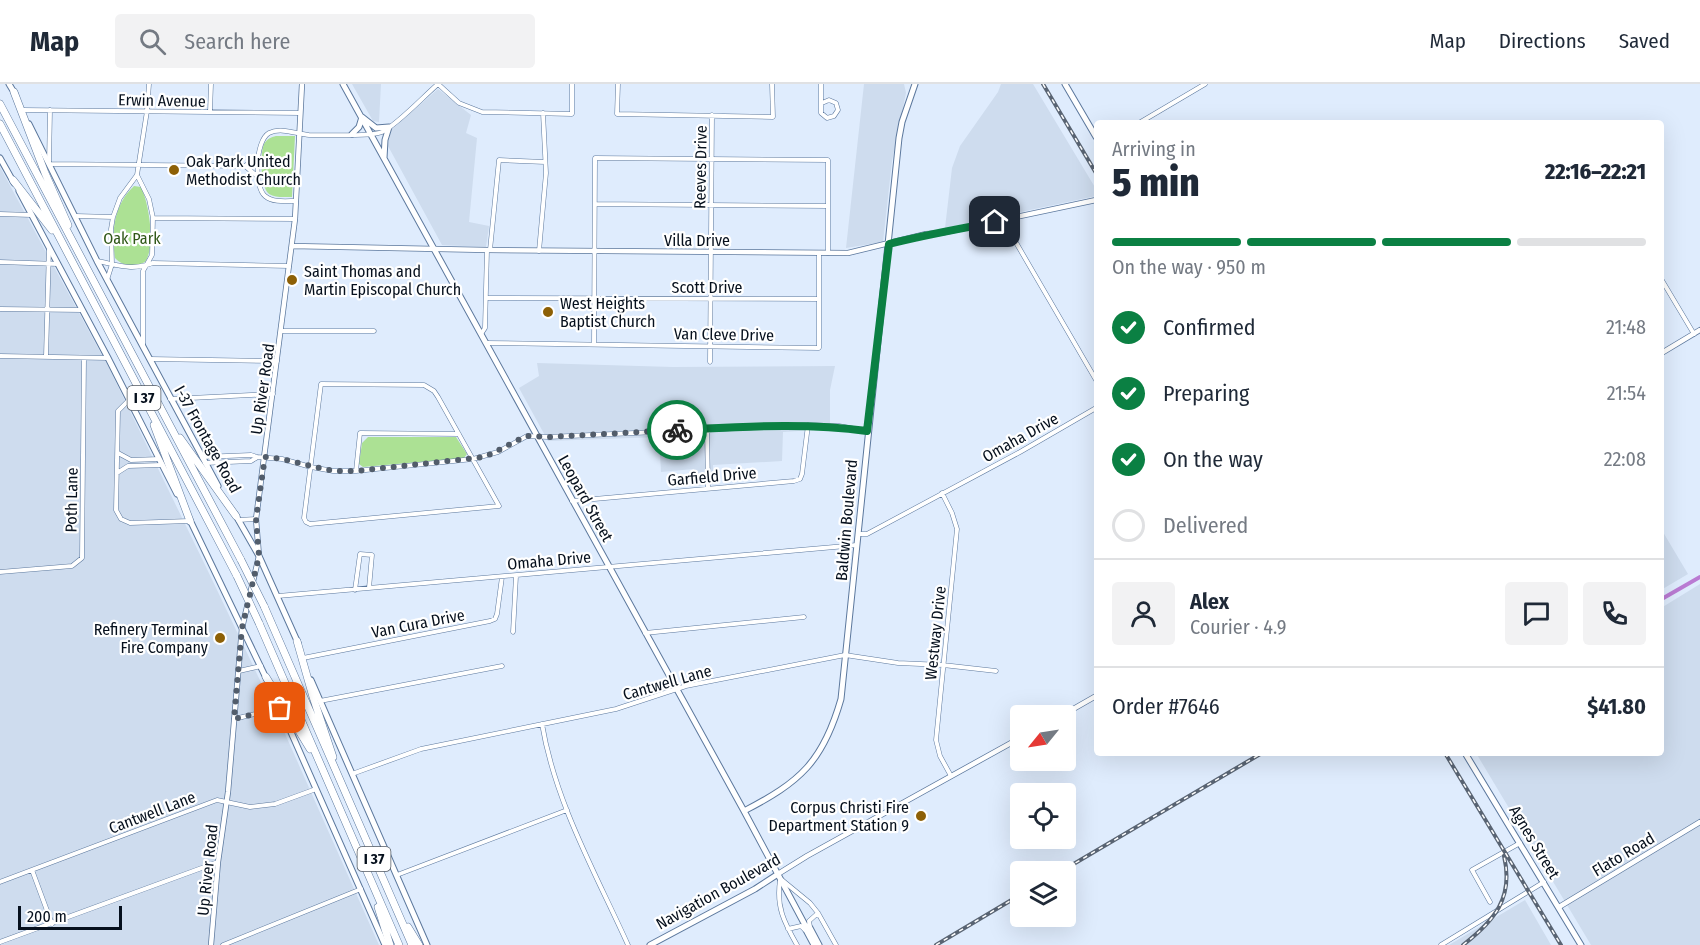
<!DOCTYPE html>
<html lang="en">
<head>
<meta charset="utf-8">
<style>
	body { margin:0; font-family:"Fira Sans Condensed",sans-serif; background:#f2f2f3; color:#1f2937; height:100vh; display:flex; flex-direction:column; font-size:22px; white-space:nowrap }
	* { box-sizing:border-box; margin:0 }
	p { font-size:20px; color:#747a83 }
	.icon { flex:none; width:33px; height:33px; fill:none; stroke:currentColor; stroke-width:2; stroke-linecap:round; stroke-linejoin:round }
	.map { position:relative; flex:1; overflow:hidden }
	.side { position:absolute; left:1094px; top:36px; width:570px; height:636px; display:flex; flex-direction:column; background:#fff; border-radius:6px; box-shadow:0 6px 24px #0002 }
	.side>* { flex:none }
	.needle { width:39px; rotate:240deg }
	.tools { position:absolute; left:1010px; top:621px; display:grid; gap:12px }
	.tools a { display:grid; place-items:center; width:66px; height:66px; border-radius:6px; background:#fff; box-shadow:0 6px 24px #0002; font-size:30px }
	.scale { position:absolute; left:18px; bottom:15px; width:104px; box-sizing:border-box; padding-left:6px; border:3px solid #06101d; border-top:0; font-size:16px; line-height:21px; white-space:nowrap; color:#06101d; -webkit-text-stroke:4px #fff; paint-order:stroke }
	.pin { position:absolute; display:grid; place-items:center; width:51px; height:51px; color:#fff; margin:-26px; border-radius:12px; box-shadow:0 3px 9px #0006 }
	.courier { position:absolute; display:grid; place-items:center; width:60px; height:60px; margin:-30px; border:4px solid #0b8043; border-radius:50%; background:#fff; color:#222; box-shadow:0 2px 8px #0007 }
	.headline em { font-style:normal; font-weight:800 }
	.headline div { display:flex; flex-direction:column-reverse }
	.headline { display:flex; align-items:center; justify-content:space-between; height:102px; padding:0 18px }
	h1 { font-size:39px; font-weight:800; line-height:45px }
	.bar { display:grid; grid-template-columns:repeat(4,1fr); gap:9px 6px; align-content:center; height:72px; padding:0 18px }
	.bar i { height:8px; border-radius:4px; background:#e0e1e3 }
	.bar .current { background:#0b8043 }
	.bar p { grid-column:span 4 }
	.line { display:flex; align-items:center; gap:15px; padding:0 18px; border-top:2px solid #e0e1e3 }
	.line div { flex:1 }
	.round { display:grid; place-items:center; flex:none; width:63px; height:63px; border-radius:6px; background:#f2f2f3 }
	ol { padding:0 18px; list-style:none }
	li { display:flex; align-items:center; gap:18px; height:66px }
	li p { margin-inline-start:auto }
	li .icon { padding:6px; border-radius:50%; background:#0b8043; color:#fff; stroke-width:4 }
	li:last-child { color:#747a83 }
	li i { width:33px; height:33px; border:3px solid #e0e1e3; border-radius:50% }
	header { display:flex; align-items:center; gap:36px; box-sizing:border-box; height:84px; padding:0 30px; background:#fff; border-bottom:2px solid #e0e1e3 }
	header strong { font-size:28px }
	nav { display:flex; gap:33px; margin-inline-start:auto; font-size:21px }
	.search { width:420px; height:54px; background:#f2f2f3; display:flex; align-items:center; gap:15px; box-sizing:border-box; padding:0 21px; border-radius:6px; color:#747a83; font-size:22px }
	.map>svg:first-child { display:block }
</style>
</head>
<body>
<header>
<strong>Map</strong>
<div class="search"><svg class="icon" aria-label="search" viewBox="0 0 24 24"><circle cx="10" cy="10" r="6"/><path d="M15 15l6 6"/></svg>Search here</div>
<nav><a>Map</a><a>Directions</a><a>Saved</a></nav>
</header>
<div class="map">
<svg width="1700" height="861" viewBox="0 0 1700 861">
	<rect width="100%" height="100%" fill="#dfecfd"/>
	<path fill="#cedcee" d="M 352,0 L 381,0 L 379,38 L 373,37 Z
		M 864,0 L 904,0 L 906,9 L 892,77 L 883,158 L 846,164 Z
		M 1001,0 L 1033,0 L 1096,105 L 1096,112 L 945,144 L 952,84 L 960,62 L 998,8 Z
		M 438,5 L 471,31 L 466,49 L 477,54 L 469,138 L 489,142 L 486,163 L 442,161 L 388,62 L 391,46 Z
		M 0,83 L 110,286 L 207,485 L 278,634 L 379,861 L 0,861 Z
		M 537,279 L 673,283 L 835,282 L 830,306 L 830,345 L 783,348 L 782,377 L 713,381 L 713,400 L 696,402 L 694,385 L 661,388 L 659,353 L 548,357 L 519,304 L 539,292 Z
		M 1660,443 L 1688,490 L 1661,506 L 1660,506 Z
		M 1700,500 L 1700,861 L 1591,861 L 1476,669 L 1660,669 L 1661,524 Z
		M 1525,816 L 1551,861 L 1449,861 Z"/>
	<path fill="#ace194" d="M 276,52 L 295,52 L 292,113 C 284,113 275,114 269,110 C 260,103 260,69 264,60 C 267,55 271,53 276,52 Z
		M 134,102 L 141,103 C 149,119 156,163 145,178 C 135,183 123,183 115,174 C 111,149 114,120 134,102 Z
		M 368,353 L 456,353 L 467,370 L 464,374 L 363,383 L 359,380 L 362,359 Z"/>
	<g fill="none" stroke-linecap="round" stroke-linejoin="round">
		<path stroke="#ba7bd3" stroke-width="4" d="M 1660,516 L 1700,493"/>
		<defs>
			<path id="minor" d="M 438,0 L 459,19 L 482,28 L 572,30 L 572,0
				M 618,0 L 617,30 L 773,33 L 772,0
				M 821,0 L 821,29 L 827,34 L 834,32 L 838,26 L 836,19 L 829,16 L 822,19
				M 23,26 L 300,29
				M 50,26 L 49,80 L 245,82 L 257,92
				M 210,28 L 211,0
				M 1139,39 L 1205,0
				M 245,82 L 258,72
				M 137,91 L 149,115 L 153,134 L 152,171 L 143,187 L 143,262
				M 296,117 C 287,117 273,119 265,112 C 254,103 255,57 269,49 C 281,43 297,50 309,51 C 323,51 372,53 382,48 C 397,41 424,12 438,0
				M 595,120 L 828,122
				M 0,130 L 31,131
				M 76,132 L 113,133
				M 153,134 L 295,135
				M 1011,135 L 1011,150 L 1096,296
				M 490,166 L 499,76 L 545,78
				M 539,167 L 546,89 L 543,29
				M 97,177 C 119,181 131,187 153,179 L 289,182
				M 0,178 L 58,180
				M 1660,193 L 1694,250
				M 107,196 L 112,180 L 111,145 L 113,133 L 120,114 L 137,91 L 147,27 L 149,0
				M 487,214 L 819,215
				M 0,225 L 82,226
				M 282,247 L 374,247
				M 481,250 L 485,244 L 487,166
				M 486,259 L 819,264 L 819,169
				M 594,261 L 595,74 L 828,76 L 828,169
				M 0,272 L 108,274
				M 46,273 L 49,164
				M 150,275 L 277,277
				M 710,278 L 712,31
				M 321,300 L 424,301 L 434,307 L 438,313 L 499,422 L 310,440 L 306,438 L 304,434 Z
				M 170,315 L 273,310
				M 129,316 L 118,327 L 116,426 L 121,435 L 130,439 L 189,437
				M 707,345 L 708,404
				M 118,369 L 131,376 L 159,375
				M 202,373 L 251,371 L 257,373 L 282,375 L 311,383 L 333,387 L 356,387 L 473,375 L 498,368 L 527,352 L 548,353 L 808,341 L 839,342 L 867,347
				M 205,379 L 251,377 L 256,374
				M 356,387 L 360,349 L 459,350
				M 117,389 L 128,382 L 161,381
				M 942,409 L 952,429 L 957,445 L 936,656 L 940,672 L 951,692
				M 572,417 L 794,397 L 800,395 L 802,390 L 808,341
				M 238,436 L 256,435
				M 858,450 L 867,450 L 1020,368 L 1096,324
				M 0,488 L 72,482 L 82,474 L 84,274
				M 355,506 L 360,470 L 372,471 L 369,504
				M 278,512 L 857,461
				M 513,548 L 516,492
				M 645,549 L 804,533
				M 303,574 L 490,537 L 495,535 L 497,530 L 502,493
				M 239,587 L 261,582
				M 320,617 L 502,582
				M 234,635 L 280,624
				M 542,640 C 555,718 596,790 628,861
				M 352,690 L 421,665 L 616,625 L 686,602 L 845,571 L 898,579 L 943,581 L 996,587
				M 32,786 L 52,840
				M 397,791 L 567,726
				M 780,796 C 776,823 784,838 797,861
				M 782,796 L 810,819 L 818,829 L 836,861
				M 0,798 L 217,716 L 250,723 L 275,720 L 316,705
				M 1490,818 L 1472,786 L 1520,759
				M 810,843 L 809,837 L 818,829
				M 788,845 L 801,842 L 805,846
				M 0,858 L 218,778
				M 223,861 L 361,805
				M 1441,861 L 1544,798"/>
			<path id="tertiary" d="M 292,162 L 487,166 L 848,169 L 926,150 L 941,149 L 1096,116
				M 1660,270 L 1700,246
				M 1061,632 L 1096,612
				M 778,790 L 807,772 L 1020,654
				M 1559,823 L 1700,738
				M 211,861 L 218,778 L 228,708 L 242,544 L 259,472 L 256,435 L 295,135 L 302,0"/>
			<path id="secondary" d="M 9,0 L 15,10
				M 343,0 L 744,727 L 805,841 L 806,846 L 814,861
				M 29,40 L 97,177 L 218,402
				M 352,50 L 359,43 L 362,33 L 376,44 L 389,43 L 385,56 L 384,74
				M 0,74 L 14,99
				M 19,107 L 108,274 L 177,410
				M 235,430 L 259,472 L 298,559
				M 189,434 L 267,596
				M 311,596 L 427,861
				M 275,612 L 385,861
				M 744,727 C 800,698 823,678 841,615 L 899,54 L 902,38 L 915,0
				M 805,841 L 810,844 L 819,861
				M 650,861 L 755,805 L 778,790"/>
			<path id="primary" d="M 1065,0 L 1096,53
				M 1465,669 L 1581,861"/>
			<path id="motorway" d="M 14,8 L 45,89 L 68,141
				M 0,20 L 241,476
				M 0,40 L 237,492
				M 13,96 L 52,146
				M 154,341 L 190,437
				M 180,354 L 236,432
				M 264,522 L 412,861
				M 259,539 L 399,861
				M 297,557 L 313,613 L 333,673
				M 266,593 L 310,665
				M 378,823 L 390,861
				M 408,843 L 419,861"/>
		</defs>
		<use href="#minor" stroke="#5c789d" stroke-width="5"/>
		<use href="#tertiary" stroke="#5c789d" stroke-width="6"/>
		<use href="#secondary" stroke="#5c789d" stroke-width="7"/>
		<use href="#primary" stroke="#5c789d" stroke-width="7"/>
		<use href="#motorway" stroke="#5c789d" stroke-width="8"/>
		<use href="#minor" stroke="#fff" stroke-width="4"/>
		<use href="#tertiary" stroke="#fff" stroke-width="4.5"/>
		<use href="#secondary" stroke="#fff" stroke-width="5"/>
		<use href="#primary" stroke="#fff" stroke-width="5"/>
		<use href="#motorway" stroke="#fff" stroke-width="7"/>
		<defs>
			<path id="rail" d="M 1043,0 L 1096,89
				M 1445,669 L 1561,861
				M 1060,788 L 1262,669
				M 936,861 L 1020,811
				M 1463,861 C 1494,837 1514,814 1504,772"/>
		</defs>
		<use href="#rail" stroke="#596473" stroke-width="4"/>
		<use href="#rail" stroke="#fff" stroke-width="1.5" stroke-dasharray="4.5" stroke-linecap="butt"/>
		<defs>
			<path id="motorway-bridge" d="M 241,476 L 264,522
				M 237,492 L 259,539"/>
		</defs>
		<use href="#motorway-bridge" stroke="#5c789d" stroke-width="8" stroke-linecap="butt"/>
		<use href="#motorway-bridge" stroke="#fff" stroke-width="7"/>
	</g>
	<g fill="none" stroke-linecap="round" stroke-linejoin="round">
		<path stroke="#525d6b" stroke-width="6" stroke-dasharray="0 10.8" d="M 280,624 L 234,635 L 242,544 L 259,472 L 256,435 L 265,373 L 282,375 L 333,387 L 356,387 L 485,373 L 526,352 L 548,353 L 677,346"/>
		<path stroke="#0b8043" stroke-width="8" d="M 677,346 C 740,343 804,338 867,347 L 889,160 C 924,151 959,145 995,138"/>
	</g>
	<g fill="#8d6006" stroke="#fff" stroke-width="2">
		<circle cx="174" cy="86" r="6"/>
		<circle cx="292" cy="196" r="6"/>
		<circle cx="548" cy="228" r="6"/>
		<circle cx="220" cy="554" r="6"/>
		<circle cx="921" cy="732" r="6"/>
	</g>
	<g text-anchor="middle" stroke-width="4.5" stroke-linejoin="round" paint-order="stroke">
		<g fill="#fff" stroke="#515861" stroke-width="1.5">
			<rect x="127.5" y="302" width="33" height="24" rx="4.5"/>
			<rect x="357.5" y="763" width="33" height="24" rx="4.5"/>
		</g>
		<g font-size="15" font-weight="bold" fill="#06101d">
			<text x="144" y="319">I 37</text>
			<text x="374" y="780">I 37</text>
		</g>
		<g font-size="16" fill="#06101d" stroke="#fff">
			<text transform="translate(162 16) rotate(1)" y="6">Erwin Avenue</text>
			<text transform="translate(700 83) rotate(-89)" y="6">Reeves Drive</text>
			<text x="697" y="162">Villa Drive</text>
			<text x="707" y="209">Scott Drive</text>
			<text transform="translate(724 250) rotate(1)" y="6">Van Cleve Drive</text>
			<text transform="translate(262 305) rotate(-82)" y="6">Up River Road</text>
			<text transform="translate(1020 353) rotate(-29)" y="6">Omaha Drive</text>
			<text transform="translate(208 355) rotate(61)" y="6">I-37 Frontage Road</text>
			<text transform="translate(712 392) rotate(-5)" y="6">Garfield Drive</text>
			<text transform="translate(586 414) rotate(61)" y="6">Leopard Street</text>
			<text transform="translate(71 416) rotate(-89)" y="6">Poth Lane</text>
			<text transform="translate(846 436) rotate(-85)" y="6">Baldwin Boulevard</text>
			<text transform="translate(549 476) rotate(-5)" y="6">Omaha Drive</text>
			<text transform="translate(418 539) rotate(-11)" y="6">Van Cura Drive</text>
			<text transform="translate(935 549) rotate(-84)" y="6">Westway Drive</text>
			<text transform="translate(667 598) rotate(-16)" y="6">Cantwell Lane</text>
			<text transform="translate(152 728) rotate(-21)" y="6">Cantwell Lane</text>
			<text transform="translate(1535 758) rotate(59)" y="6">Agnes Street</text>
			<text transform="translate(1623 770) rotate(-31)" y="6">Flato Road</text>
			<text transform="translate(207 786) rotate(-84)" y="6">Up River Road</text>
			<text transform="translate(718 807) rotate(-29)" y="6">Navigation Boulevard</text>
		</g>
		<g font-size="16" fill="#06101d" stroke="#fff" text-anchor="start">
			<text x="186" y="83">Oak Park United<tspan x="186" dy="18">Methodist Church</tspan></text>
			<text x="304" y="193">Saint Thomas and<tspan x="304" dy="18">Martin Episcopal Church</tspan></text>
			<text x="560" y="225">West Heights<tspan x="560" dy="18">Baptist Church</tspan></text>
			<text x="208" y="551" text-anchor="end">Refinery Terminal<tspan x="208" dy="18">Fire Company</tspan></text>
			<text x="909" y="729" text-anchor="end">Corpus Christi Fire<tspan x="909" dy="18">Department Station 9</tspan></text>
		</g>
		<g font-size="16" fill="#2f5717" stroke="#fff">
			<text x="132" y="160">Oak Park</text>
		</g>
	</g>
</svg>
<div class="tools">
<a><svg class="needle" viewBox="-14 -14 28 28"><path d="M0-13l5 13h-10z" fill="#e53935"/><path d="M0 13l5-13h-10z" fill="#747a83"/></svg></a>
<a><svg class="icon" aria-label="locate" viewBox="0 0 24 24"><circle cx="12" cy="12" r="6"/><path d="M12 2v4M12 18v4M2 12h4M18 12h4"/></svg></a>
<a><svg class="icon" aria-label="layers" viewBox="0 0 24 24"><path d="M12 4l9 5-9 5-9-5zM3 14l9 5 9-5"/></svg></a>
</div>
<div class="scale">200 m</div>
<div class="pin" style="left:280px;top:624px;background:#ea580c"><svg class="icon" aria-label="bag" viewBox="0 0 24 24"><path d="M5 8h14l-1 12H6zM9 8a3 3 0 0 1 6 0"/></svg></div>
<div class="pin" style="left:995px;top:138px;background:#1f2937"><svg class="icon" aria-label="home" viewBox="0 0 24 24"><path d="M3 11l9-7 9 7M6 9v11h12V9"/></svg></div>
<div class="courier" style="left:677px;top:346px"><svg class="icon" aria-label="bike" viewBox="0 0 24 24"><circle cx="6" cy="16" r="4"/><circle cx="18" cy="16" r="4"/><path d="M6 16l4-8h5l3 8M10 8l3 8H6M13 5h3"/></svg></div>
<section class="side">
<div class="headline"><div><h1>5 min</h1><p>Arriving in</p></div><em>22:16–22:21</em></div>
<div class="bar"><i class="current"></i><i class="current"></i><i class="current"></i><i></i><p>On the way · 950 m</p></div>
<ol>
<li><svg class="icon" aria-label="check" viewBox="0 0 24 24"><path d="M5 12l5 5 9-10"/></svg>Confirmed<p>21:48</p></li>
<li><svg class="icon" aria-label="check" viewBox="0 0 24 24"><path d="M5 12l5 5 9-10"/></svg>Preparing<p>21:54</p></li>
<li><svg class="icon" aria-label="check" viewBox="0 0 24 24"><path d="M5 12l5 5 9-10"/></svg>On the way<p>22:08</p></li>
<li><i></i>Delivered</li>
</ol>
<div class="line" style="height:108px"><a class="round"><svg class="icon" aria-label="person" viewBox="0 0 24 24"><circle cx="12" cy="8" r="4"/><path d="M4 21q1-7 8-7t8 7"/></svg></a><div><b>Alex</b><p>Courier · 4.9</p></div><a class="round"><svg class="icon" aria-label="chat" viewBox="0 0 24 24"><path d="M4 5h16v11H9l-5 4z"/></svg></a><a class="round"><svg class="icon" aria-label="phone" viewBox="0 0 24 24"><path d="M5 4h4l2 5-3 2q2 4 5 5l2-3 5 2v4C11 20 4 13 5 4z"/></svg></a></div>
<div class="line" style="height:78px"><div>Order #7646</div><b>$41.80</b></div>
</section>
</div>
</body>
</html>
